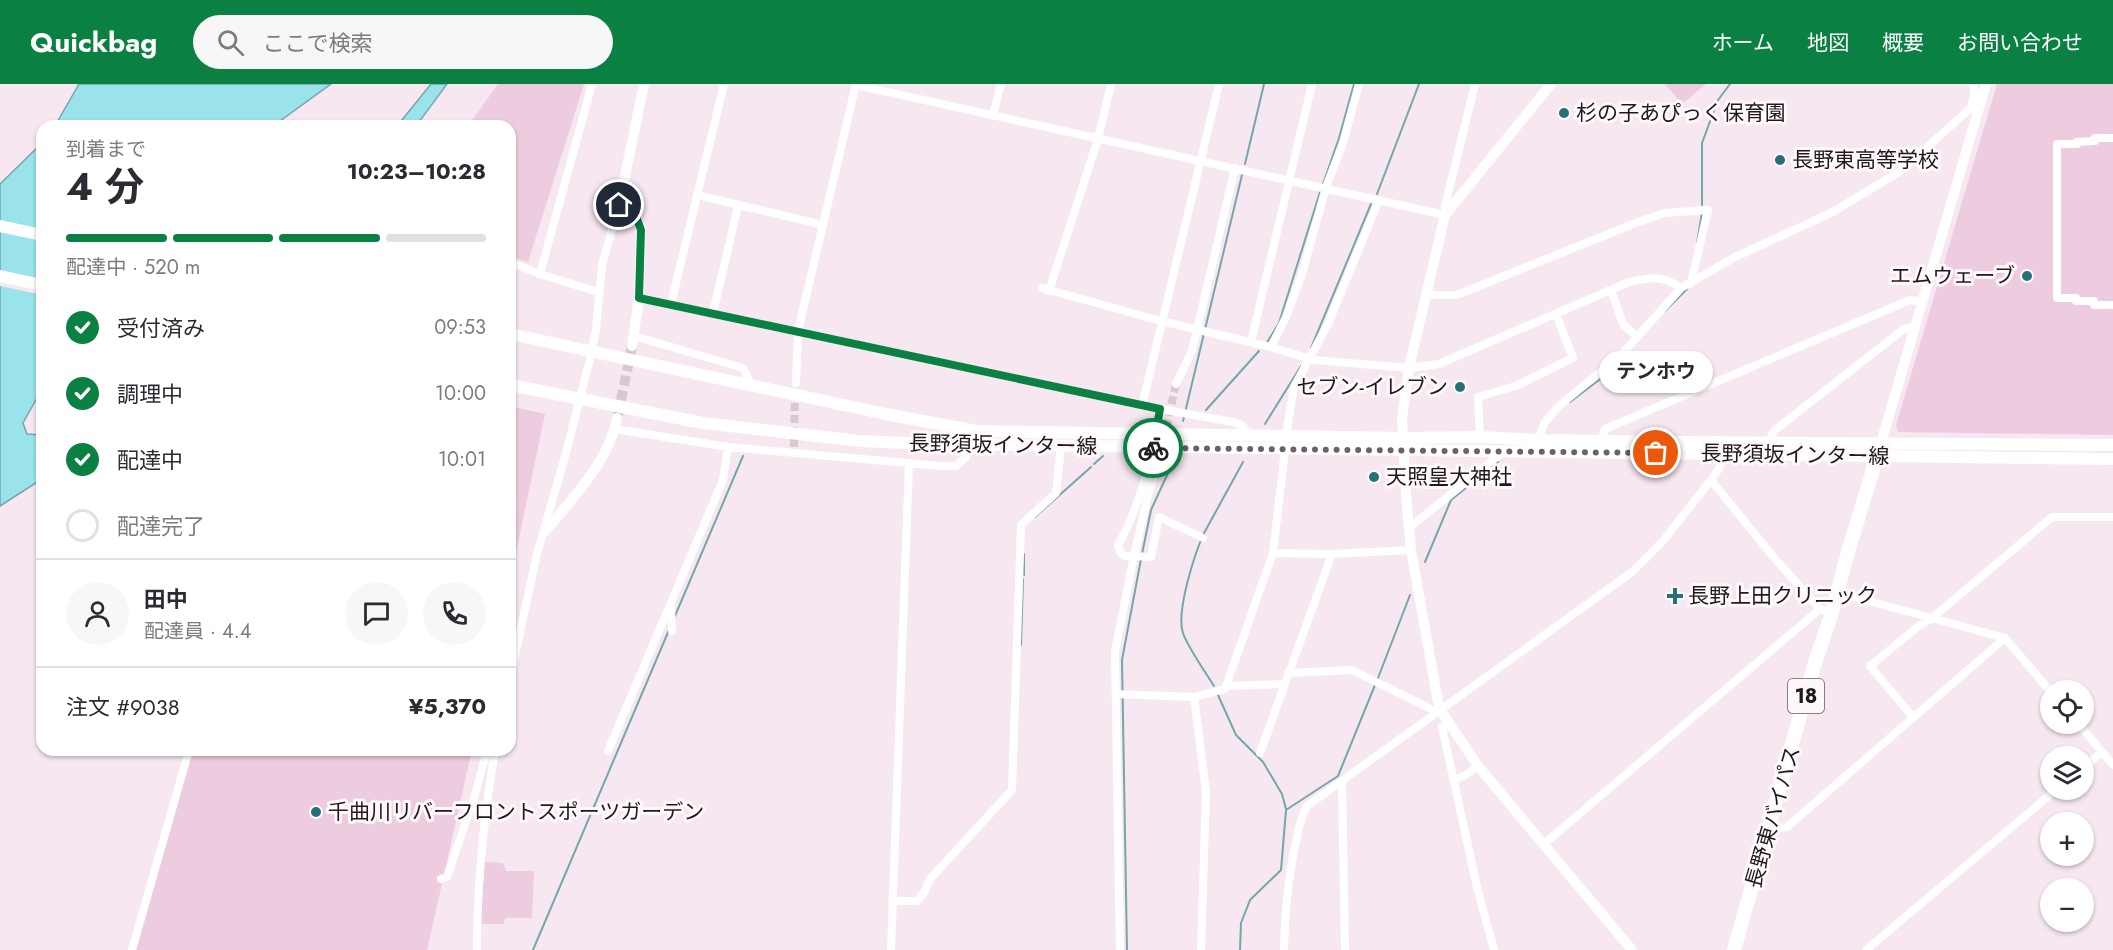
<!DOCTYPE html>
<html lang="ja">
<head>
<meta charset="utf-8">
<style>
	body { margin:0; font-family:Jost,"Noto Sans JP",sans-serif; background:#f7f7f7; color:#2b2b33; height:100vh; display:flex; flex-direction:column; font-size:22px; white-space:nowrap }
	* { box-sizing:border-box; margin:0 }
	p { font-size:20px; color:#7c7c81 }
	.icon { flex:none; width:33px; height:33px; fill:none; stroke:currentColor; stroke-width:2; stroke-linecap:round; stroke-linejoin:round }
	.map { position:relative; flex:1; overflow:hidden }
	.details { position:absolute; left:36px; top:36px; width:480px; height:636px; display:flex; flex-direction:column; background:#fff; border-radius:18px; box-shadow:0 2px 4px #0004 }
	.details>* { flex:none }
	.tools { position:absolute; left:2040px; top:596px; display:grid; gap:12px }
	.tools a { display:grid; place-items:center; width:54px; height:54px; border-radius:50%; background:#fff; box-shadow:0 2px 4px #0004; font-size:30px }
	.pin { position:absolute; display:grid; place-items:center; width:51px; height:51px; color:#fff; margin:-26px; border:3px solid #fff; border-radius:50%; box-shadow:0 2px 6px #0007 }
	.courier { position:absolute; display:grid; place-items:center; width:60px; height:60px; margin:-30px; border:4px solid #0b8043; border-radius:50%; background:#fff; color:#222; box-shadow:0 2px 8px #0007 }
	.bubble { position:absolute; height:42px; border-radius:21px; background:#fff; box-shadow:0 2px 4px #0004; font-size:20px; font-weight:700; line-height:42px; text-align:center }
	.head em { font-style:normal; font-weight:700 }
	.head div { display:flex; flex-direction:column-reverse }
	.head { display:flex; align-items:center; justify-content:space-between; height:102px; padding:0 30px }
	h1 { font-size:39px; font-weight:700; line-height:45px }
	.bar { display:grid; grid-template-columns:repeat(4,1fr); gap:9px 6px; align-content:center; height:72px; padding:0 30px }
	.bar i { height:8px; border-radius:4px; background:#e1e1e2 }
	.bar .selected { background:#0b8043 }
	.bar p { grid-column:span 4 }
	.line { display:flex; align-items:center; gap:15px; padding:0 30px; border-top:2px solid #e1e1e2 }
	.line div { flex:1 }
	.round { display:grid; place-items:center; flex:none; width:63px; height:63px; border-radius:32px; background:#f7f7f7 }
	ol { padding:0 30px; list-style:none }
	li { display:flex; align-items:center; gap:18px; height:66px }
	li p { margin-inline-start:auto }
	li .icon { padding:6px; border-radius:50%; background:#0b8043; color:#fff; stroke-width:4 }
	li:last-child { color:#7c7c81 }
	li i { width:33px; height:33px; border:3px solid #e1e1e2; border-radius:50% }
	header { display:flex; align-items:center; gap:36px; box-sizing:border-box; height:84px; padding:0 30px; background:#0b8043; color:#fff }
	header strong { font-size:28px }
	nav { display:flex; gap:33px; margin-inline-start:auto; font-size:21px }
	.search { width:420px; height:54px; background:#f7f7f7; display:flex; align-items:center; gap:15px; box-sizing:border-box; padding:0 21px; border-radius:33px; color:#7c7c81; font-size:22px }
	.map>svg:first-child { display:block }
</style>
</head>
<body>
<header>
<strong>Quickbag</strong>
<div class="search"><svg class="icon" aria-label="search" viewBox="0 0 24 24"><circle cx="10" cy="10" r="6"/><path d="M15 15l6 6"/></svg>ここで検索</div>
<nav><a>ホーム</a><a>地図</a><a>概要</a><a>お問い合わせ</a></nav>
</header>
<div class="map">
<svg width="2113" height="866" viewBox="0 0 2113 866">
	<rect width="100%" height="100%" fill="#f7e7f1"/>
	<path fill="#edcce0" d="M 498,0 L 584,0 L 528,178 L 510,172 L 510,42 L 468,42 Z
		M 1665,0 L 1706,0 L 1682,20 Z
		M 1997,0 L 2113,0 L 2113,351 L 1898,348 L 1896,341 Z
		M 510,322 L 545,330 L 510,497 Z
		M 193,666 L 472,666 L 427,866 L 135,866 Z
		M 484,778 L 503,779 L 506,787 L 534,787 L 532,834 L 505,834 L 504,840 L 480,840 Z"/>
	<path fill="#9be3ea" stroke="#76a6ac" stroke-width="1.5" d="M 79,0 L 331,0 L 273,42 L 55,42 Z
		M 431,0 L 447,0 L 416,42 L 397,42 Z
		M 42,59 L 42,305 L 23,339 L 27,350 L 42,351 L 42,395 L 0,422 L 0,100 Z"/>
	<path fill="#f7e7f1" d="M 0,187 L 42,196 L 42,211 L 0,202 Z"/>
	<g fill="none" stroke-linecap="round" stroke-linejoin="round">
		<path stroke="#76a6ac" stroke-width="2" d="M 1245,80 L 1264,0
			M 1323,100 L 1339,54 L 1354,0
			M 1377,110 L 1419,0
			M 1702,121 L 1702,59 L 1718,16 L 1730,0
			M 1697,159 L 1702,129
			M 1665,227 L 1687,205
			M 1266,260 L 1279,239 L 1320,108
			M 1311,264 L 1371,120
			M 1570,318 L 1607,290 L 1623,273
			M 1206,326 L 1259,267
			M 1183,337 L 1242,91
			M 1265,340 L 1301,282
			M 1094,380 L 1103,372
			M 1035,433 L 1091,383
			M 1203,451 L 1243,378
			M 1201,456 C 1193,476 1176,529 1183,549 C 1187,562 1206,589 1214,602
			M 1142,470 L 1151,426 L 1174,376
			M 1425,478 L 1451,416 L 1498,378
			M 1024,491 L 1024,470
			M 675,532 L 743,372
			M 1021,561 L 1023,495
			M 1378,594 L 1410,511
			M 1218,611 L 1236,651 L 1263,678 L 1282,710 L 1286,725
			M 533,866 L 669,546
			M 1127,866 L 1122,576 L 1141,475
			M 1240,866 L 1241,839 L 1250,816 L 1281,786 L 1286,726 L 1338,692 L 1375,601"/>
		<path stroke="#d7c8d1" stroke-width="8" stroke-dasharray="8 4" stroke-linecap="butt" d="M 794,363 L 795,307
			M 1161,367 L 1176,300"/>
		<path stroke="#d7c8d1" stroke-width="10" stroke-dasharray="10 5" stroke-linecap="butt" d="M 618,331 L 632,262"/>
		<path stroke="#fff" stroke-width="8" d="M 856,1 L 1445,131 L 1445,122 L 1475,0
			M 1971,24 L 1975,7 L 1972,0
			M 993,32 L 1001,0
			M 2113,54 L 2095,54 L 2095,57 L 2077,58 L 2077,60 L 2057,60 L 2057,214 L 2076,214 L 2076,217 L 2094,217 L 2094,221 L 2113,221
			M 697,111 L 823,141
			M 510,178 L 540,190 L 598,208
			M 540,190 L 592,0
			M 1042,204 L 1161,237 L 1271,263 L 1314,276 L 1409,284 L 1439,280 L 1629,198 C 1651,194 1661,190 1681,204
			M 1611,206 L 1623,240 L 1637,253
			M 1049,207 L 1098,55 L 1111,0
			M 1427,211 L 1457,211 L 1638,138 L 1665,129 L 1708,126 L 1691,199
			M 639,214 L 1160,325 C 1152,370 1141,422 1118,461 L 1120,468 L 1124,472 L 1134,472 L 1115,568 L 1120,866
			M 671,220 L 724,0
			M 713,229 L 738,122
			M 634,252 L 743,284 L 752,301
			M 1251,258 L 1312,0
			M 1271,263 L 1286,233 L 1303,187 L 1326,103 L 1343,59 L 1359,0
			M 796,299 L 798,247 L 856,0
			M 1176,300 L 1192,267 L 1235,84
			M 1142,322 L 1219,0
			M 1160,325 L 1233,338 L 1243,342 L 1248,351
			M 615,345 L 728,363 L 941,382 L 956,382 L 966,373 L 967,362
			M 1286,351 L 1294,303 L 1328,240 L 1379,116
			M 1480,353 L 1478,313 L 1516,302 L 1573,274 L 1556,230
			M 1538,356 L 1545,338 L 1559,322 L 1622,270 L 1681,204 L 1735,173 L 1831,129 L 1899,88 L 1971,24 L 1979,24
			M 1601,357 L 1605,345 L 1910,216 L 1923,218
			M 1768,358 L 1775,346 L 1904,245 L 1916,242
			M 1159,374 L 1146,419 L 1134,472 L 1151,473 L 1159,433 L 1203,454
			M 1711,396 L 1775,475 L 1820,525 L 1823,526
			M 1409,444 L 1503,368
			M 1273,469 L 1332,470 L 1411,466
			M 1836,508 L 2005,554 L 2050,607
			M 671,523 L 672,547
			M 1288,589 L 1352,586 L 1431,625
			M 510,595 L 537,470 L 566,369 L 590,275 L 596,245 L 602,181 L 619,121
			M 1226,602 L 1283,600
			M 1116,610 L 1194,613 L 1225,605 L 1273,469 L 1285,366
			M 1194,613 L 1206,708 L 1201,866
			M 1913,633 L 1870,582 L 1920,541 L 1932,534 L 2052,433 L 2113,433
			M 2078,639 L 2113,681
			M 1442,643 L 1477,803 L 1494,866
			M 608,667 L 723,396 L 728,363
			M 1260,669 L 1332,470
			M 2084,683 L 2102,668
			M 1453,696 L 1464,692 L 1478,682
			M 1342,697 L 1345,866
			M 1768,745 L 1787,743 L 2005,554
			M 1544,760 L 1820,525
			M 441,795 L 447,793 L 475,711 L 487,666
			M 892,817 L 917,817 L 924,809 L 930,795 L 1012,706 L 1021,441 L 1056,409 L 1061,363
			M 132,866 L 189,666
			M 477,866 C 477,799 484,732 495,666
			M 891,866 L 909,379
			M 1284,866 C 1285,828 1288,791 1297,753 C 1299,742 1301,732 1307,722 L 1632,488 L 1663,457 L 1711,396 L 1720,383 L 1722,370
			M 1866,866 L 2057,705"/>
		<path stroke="#fff" stroke-width="10" d="M 1551,0 L 1445,131 L 1409,284 L 1402,335 L 1406,410 L 1411,466 L 1438,618 L 1441,627 L 1478,682 L 1632,866
			M 632,262 L 639,214 L 641,145 L 637,135 L 619,121 L 644,0
			M 1881,359 L 1986,0
			M 545,448 C 572,414 609,378 617,334"/>
		<path stroke="#fff" stroke-width="12" d="M 0,142 L 42,151
			M 0,192 L 42,201
			M 510,250 L 886,330 L 976,347 L 1403,354 L 1480,353 L 1538,356 L 1685,358 L 2113,361
			M 510,301 L 703,339 L 860,357 L 930,360 L 2113,375"/>
		<path stroke="#fff" stroke-width="14" d="M 1734,866 L 1814,582 L 1832,528 L 1848,468 L 1881,359"/>
	</g>
	<g fill="none" stroke-linecap="round" stroke-linejoin="round">
		<path stroke="#6b6167" stroke-width="6" stroke-dasharray="0 10.8" d="M 1153,364 L 1656,369"/>
		<path stroke="#0b8043" stroke-width="8" d="M 619,121 L 637,135 L 641,146 L 639,214 L 1160,325 L 1153,364"/>
	</g>
	<g fill="#267177" stroke="#fef8fb" stroke-width="2">
		<circle cx="1564" cy="29" r="6"/>
		<circle cx="1780" cy="76" r="6"/>
		<circle cx="2027" cy="192" r="6"/>
		<circle cx="1460" cy="303" r="6"/>
		<circle cx="1374" cy="393" r="6"/>
		<path d="M1672 503h6v6h6v6h-6v6h-6v-6h-6v-6h6z"/>
		<circle cx="316" cy="728" r="6"/>
	</g>
	<g text-anchor="middle" stroke-width="6" stroke-linejoin="round" paint-order="stroke">
		<rect fill="#fef8fb" stroke="#625c5f" stroke-width="1.5" x="1788" y="595" width="36" height="34" rx="4.5"/>
		<g font-size="20" font-weight="bold" fill="#1f191c">
			<text x="1806" y="619">18</text>
		</g>
		<g font-size="21" fill="#1f191c" stroke="#fef8fb" text-anchor="start">
			<text x="1576" y="36">杉の子あぴっく保育園</text>
			<text x="1792" y="83">長野東高等学校</text>
			<text x="2015" y="199" text-anchor="end">エムウェーブ</text>
			<text x="1448" y="310" text-anchor="end">セブン-イレブン</text>
			<text x="1386" y="400">天照皇大神社</text>
			<text x="1688" y="519">長野上田クリニック</text>
			<text x="328" y="735">千曲川リバーフロントスポーツガーデン</text>
		</g>
		<g font-size="21" fill="#1f191c" stroke="#fef8fb">
			<text transform="translate(1003 361) rotate(1)" y="7">長野須坂インター線</text>
			<text transform="translate(1795 371) rotate(1)" y="7">長野須坂インター線</text>
			<text transform="translate(1773 733) rotate(-74)" y="7">長野東バイパス</text>
		</g>
	</g>
</svg>
<div class="tools">
<a><svg class="icon" aria-label="locate" viewBox="0 0 24 24"><circle cx="12" cy="12" r="6"/><path d="M12 2v4M12 18v4M2 12h4M18 12h4"/></svg></a>
<a><svg class="icon" aria-label="layers" viewBox="0 0 24 24"><path d="M12 4l9 5-9 5-9-5zM3 14l9 5 9-5"/></svg></a>
<a>+</a>
<a>−</a>
</div>
<div class="pin" style="left:1656px;top:369px;background:#ea580c"><svg class="icon" aria-label="bag" viewBox="0 0 24 24"><path d="M5 8h14l-1 12H6zM9 8a3 3 0 0 1 6 0"/></svg></div>
<div class="pin" style="left:619px;top:121px;background:#1f2937"><svg class="icon" aria-label="home" viewBox="0 0 24 24"><path d="M3 11l9-7 9 7M6 9v11h12V9"/></svg></div>
<div class="courier" style="left:1153px;top:364px"><svg class="icon" aria-label="bike" viewBox="0 0 24 24"><circle cx="6" cy="16" r="4"/><circle cx="18" cy="16" r="4"/><path d="M6 16l4-8h5l3 8M10 8l3 8H6M13 5h3"/></svg></div>
<div class="bubble" style="left:1599px;top:267px;width:114px">テンホウ</div>
<section class="details">
<div class="head"><div><h1>4 分</h1><p>到着まで</p></div><em>10:23–10:28</em></div>
<div class="bar"><i class="selected"></i><i class="selected"></i><i class="selected"></i><i></i><p>配達中 · 520 m</p></div>
<ol>
<li><svg class="icon" aria-label="check" viewBox="0 0 24 24"><path d="M5 12l5 5 9-10"/></svg>受付済み<p>09:53</p></li>
<li><svg class="icon" aria-label="check" viewBox="0 0 24 24"><path d="M5 12l5 5 9-10"/></svg>調理中<p>10:00</p></li>
<li><svg class="icon" aria-label="check" viewBox="0 0 24 24"><path d="M5 12l5 5 9-10"/></svg>配達中<p>10:01</p></li>
<li><i></i>配達完了</li>
</ol>
<div class="line" style="height:108px"><a class="round"><svg class="icon" aria-label="person" viewBox="0 0 24 24"><circle cx="12" cy="8" r="4"/><path d="M4 21q1-7 8-7t8 7"/></svg></a><div><b>田中</b><p>配達員 · 4.4</p></div><a class="round"><svg class="icon" aria-label="chat" viewBox="0 0 24 24"><path d="M4 5h16v11H9l-5 4z"/></svg></a><a class="round"><svg class="icon" aria-label="phone" viewBox="0 0 24 24"><path d="M5 4h4l2 5-3 2q2 4 5 5l2-3 5 2v4C11 20 4 13 5 4z"/></svg></a></div>
<div class="line" style="height:78px"><div>注文 #9038</div><b>¥5,370</b></div>
</section>
</div>
</body>
</html>
